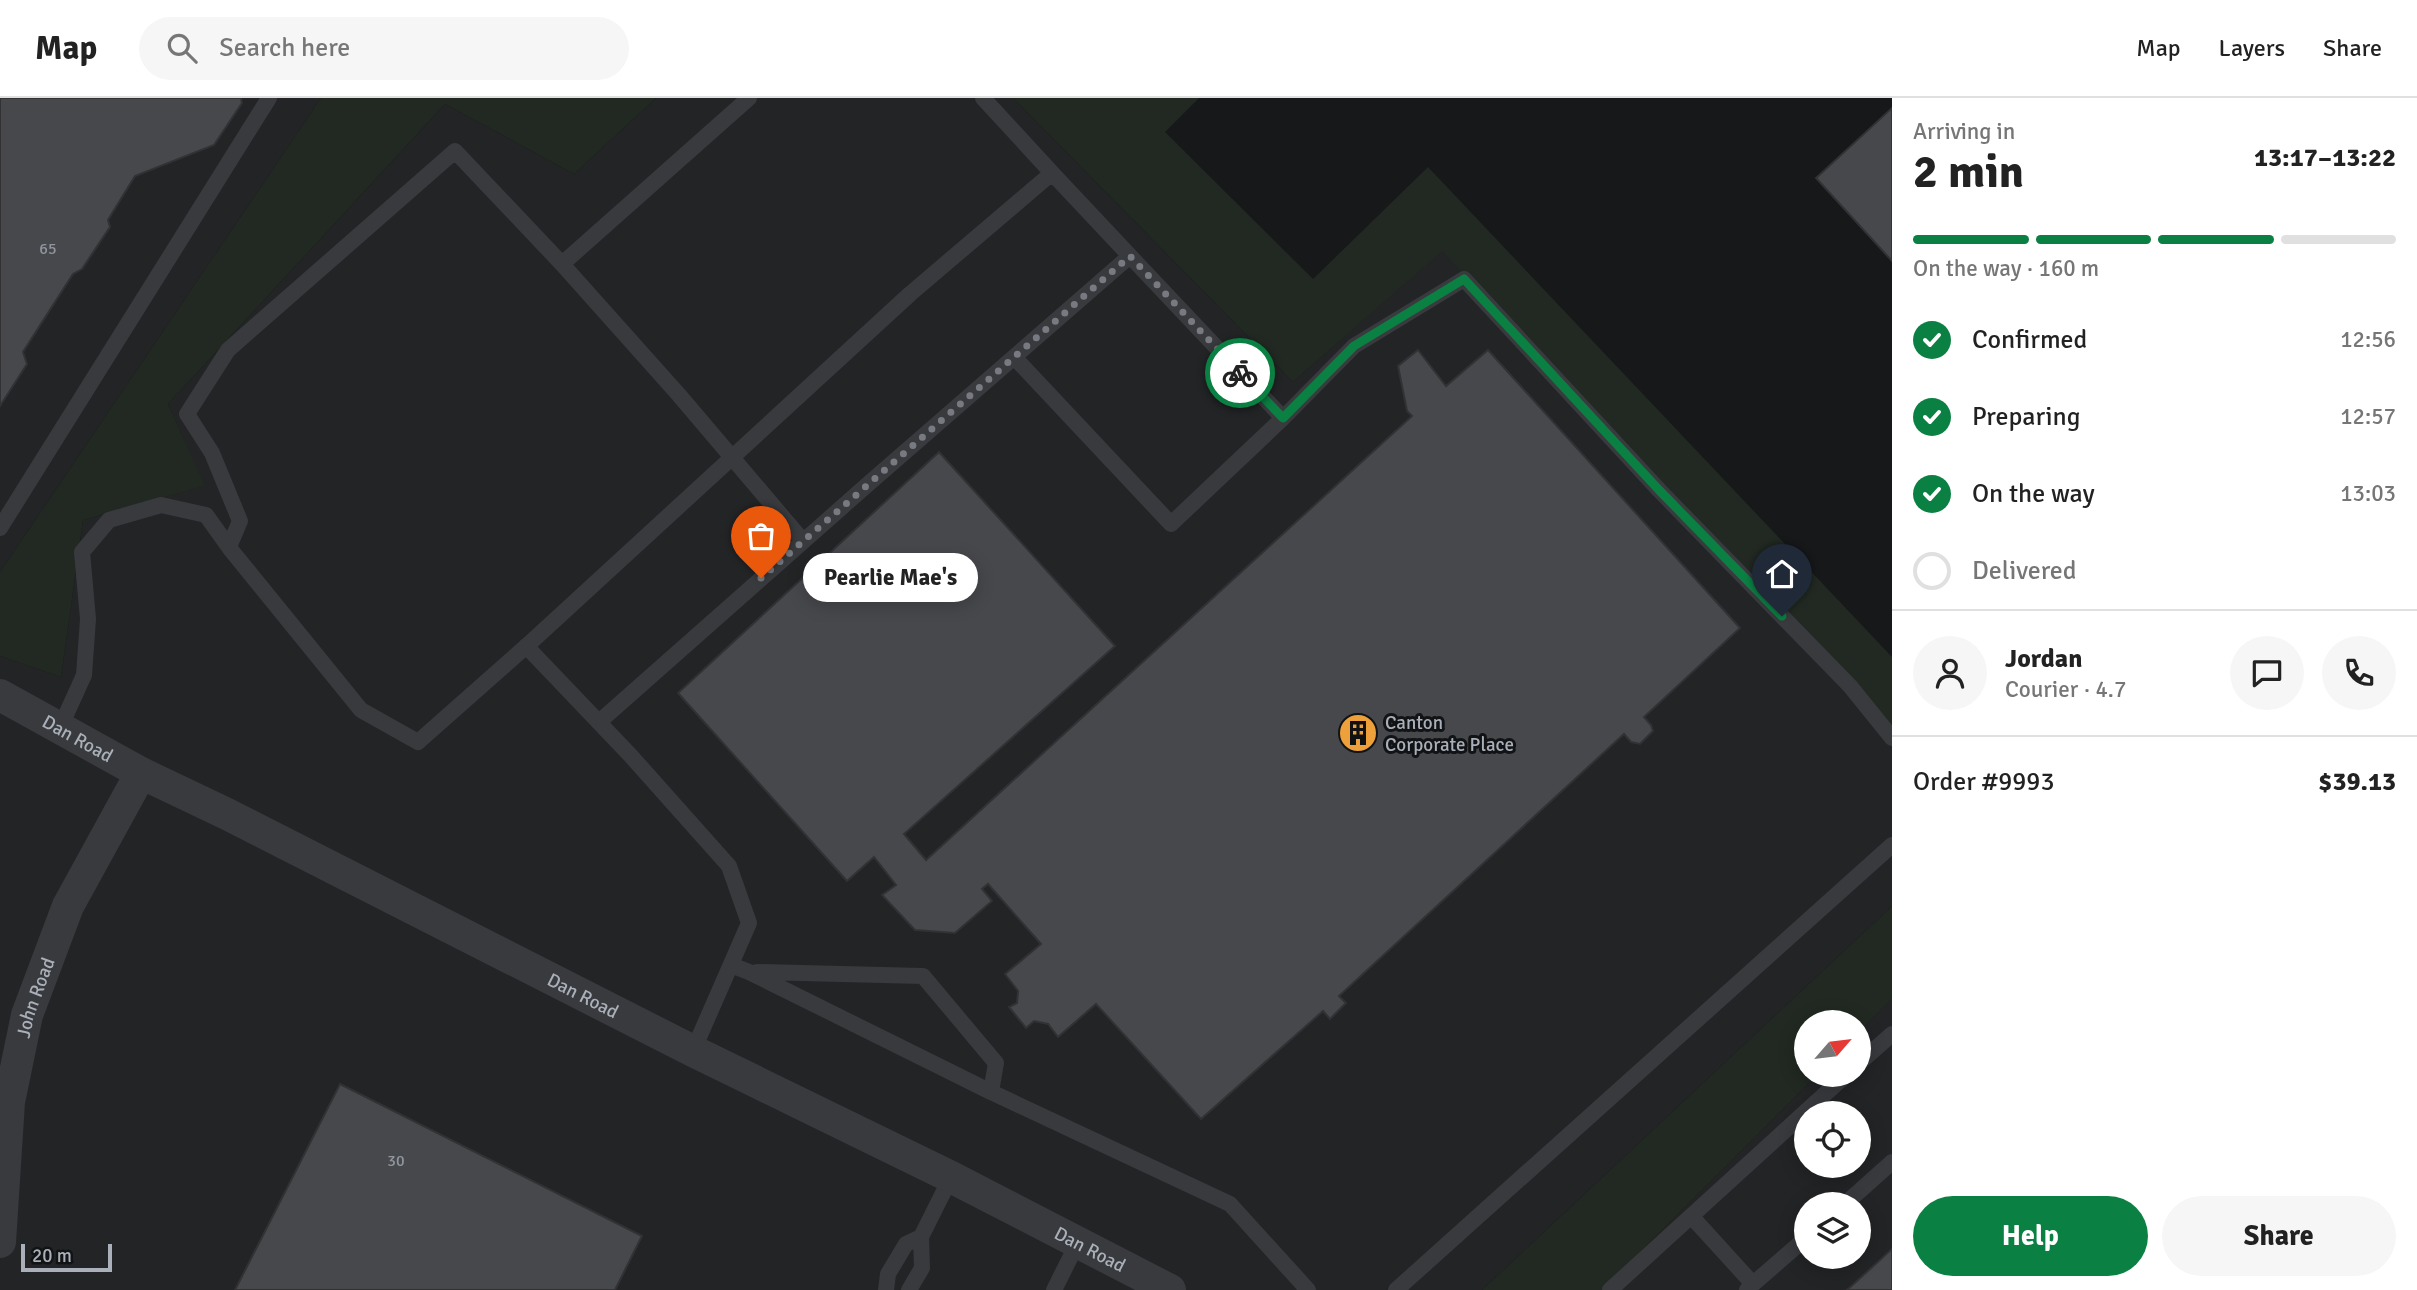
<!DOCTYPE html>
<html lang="en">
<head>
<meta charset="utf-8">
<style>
	body { margin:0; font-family:Signika,sans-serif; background:#f6f6f6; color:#222; height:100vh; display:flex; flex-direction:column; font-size:26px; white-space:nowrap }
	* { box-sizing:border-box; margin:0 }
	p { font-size:23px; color:#767676 }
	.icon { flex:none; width:38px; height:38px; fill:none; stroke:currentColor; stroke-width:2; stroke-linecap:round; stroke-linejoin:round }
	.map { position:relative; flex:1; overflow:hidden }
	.sheet { display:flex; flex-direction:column; background:#fff; width:525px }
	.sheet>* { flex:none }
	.needle { width:46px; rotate:62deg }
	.buttons { position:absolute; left:1794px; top:912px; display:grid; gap:14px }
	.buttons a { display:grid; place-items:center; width:77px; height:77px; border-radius:50%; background:#fff; box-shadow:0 4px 18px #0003; font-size:35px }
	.scale { position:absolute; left:21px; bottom:18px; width:91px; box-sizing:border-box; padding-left:7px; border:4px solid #aab0b9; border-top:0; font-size:19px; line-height:24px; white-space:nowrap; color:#aab0b9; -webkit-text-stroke:5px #121315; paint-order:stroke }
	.pin { position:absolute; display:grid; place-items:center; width:60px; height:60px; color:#fff; margin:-72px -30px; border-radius:50% 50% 50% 0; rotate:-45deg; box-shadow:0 0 7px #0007 }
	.pin .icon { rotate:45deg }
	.courier { position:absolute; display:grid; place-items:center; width:70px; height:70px; margin:-35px; border:5px solid #0b8043; border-radius:50%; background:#fff; color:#222; box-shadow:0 2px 9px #0007 }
	.bubble { position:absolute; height:49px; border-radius:24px; background:#fff; box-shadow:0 4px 18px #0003; font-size:23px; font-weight:800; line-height:49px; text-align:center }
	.summary em { font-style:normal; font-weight:800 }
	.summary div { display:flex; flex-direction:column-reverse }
	.summary { display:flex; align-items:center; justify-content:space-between; height:119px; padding:0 21px }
	h1 { font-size:46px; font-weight:800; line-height:52px }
	.bar { display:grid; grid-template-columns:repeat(4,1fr); gap:10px 7px; align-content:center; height:84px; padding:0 21px }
	.bar i { height:9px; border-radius:5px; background:#e0e0e0 }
	.bar .on { background:#0b8043 }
	.bar p { grid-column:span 4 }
	.line { display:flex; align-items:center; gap:18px; padding:0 21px; border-top:2px solid #e0e0e0 }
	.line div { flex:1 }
	.round { display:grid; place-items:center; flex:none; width:74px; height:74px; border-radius:37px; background:#f6f6f6 }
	ol { padding:0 21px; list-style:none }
	li { display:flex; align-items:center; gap:21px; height:77px }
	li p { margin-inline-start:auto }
	li .icon { padding:7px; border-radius:50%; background:#0b8043; color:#fff; stroke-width:4 }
	li:last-child { color:#767676 }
	li i { width:38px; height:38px; border:4px solid #e0e0e0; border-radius:50% }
	.cta { display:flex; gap:14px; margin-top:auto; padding:14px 21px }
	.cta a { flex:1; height:80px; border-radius:42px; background:#0b8043; color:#fff; font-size:28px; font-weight:800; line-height:80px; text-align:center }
	.cta a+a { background:#f6f6f6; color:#222 }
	header { display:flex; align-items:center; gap:42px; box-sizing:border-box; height:98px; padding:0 35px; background:#fff; border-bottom:2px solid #e0e0e0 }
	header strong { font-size:33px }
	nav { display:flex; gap:38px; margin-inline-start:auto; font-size:24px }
	.search { width:490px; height:63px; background:#f6f6f6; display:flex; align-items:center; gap:18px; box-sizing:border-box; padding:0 24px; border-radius:38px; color:#767676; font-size:26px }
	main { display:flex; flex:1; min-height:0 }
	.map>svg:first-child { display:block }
</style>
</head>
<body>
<header>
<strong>Map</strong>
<div class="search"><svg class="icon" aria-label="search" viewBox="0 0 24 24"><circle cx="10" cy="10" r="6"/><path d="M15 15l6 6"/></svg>Search here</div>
<nav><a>Map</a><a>Layers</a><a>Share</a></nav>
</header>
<main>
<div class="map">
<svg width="1892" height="1192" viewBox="0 0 1892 1192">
	<rect width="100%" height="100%" fill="#17181a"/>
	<path fill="#232426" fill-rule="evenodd" d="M 0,0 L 321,0 L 0,474 Z
		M 656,0 L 1013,0 L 1293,284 L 1442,152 L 1892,636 L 1892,808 L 1482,1192 L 0,1192 L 0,558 L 61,579 L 83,422 L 204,388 L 168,306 L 445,6 L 574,76 Z
		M 1892,901 L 1892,1192 L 1602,1192 L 1817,977 L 1858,976 L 1859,934 ZM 1806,1015 L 1858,1015 L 1858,1068 L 1806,1068 ZM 1806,1106 L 1858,1106 L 1858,1158 L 1806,1158 Z"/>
	<path fill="#212922" d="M 321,0 L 656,0 L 574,76 L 445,6 L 168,306 L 205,388 L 83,422 L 61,579 L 0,558 L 0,474 Z
		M 1013,0 L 1199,0 L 1165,34 L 1313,181 L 1428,69 L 1892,559 L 1892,636 L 1442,153 L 1293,284 Z
		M 1892,808 L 1892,901 L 1859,934 L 1858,924 L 1806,924 L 1806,976 L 1817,977 L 1602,1192 L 1482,1192 Z"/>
	<path fill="#47484c" stroke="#323235" stroke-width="2" d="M 0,0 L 241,0 L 242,5 L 214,47 L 135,78 L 108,122 L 110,129 L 82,171 L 73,176 L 23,254 L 27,266 L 0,308 Z
		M 1892,10 L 1892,163 L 1816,80 Z
		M 1418,252 L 1446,288 L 1488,252 L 1740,530 L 1644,619 L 1651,627 L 1653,633 L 1640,646 L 1631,644 L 1624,636 L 1339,898 L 1346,905 L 1330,921 L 1323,913 L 1201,1021 L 1096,906 L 1058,939 L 1048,926 L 1034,923 L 1026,930 L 1009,909 L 1017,905 L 1018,893 L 1005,876 L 1041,846 L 988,786 L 982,791 L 992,803 L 955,835 L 915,832 L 882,797 L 896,787 L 874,759 L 847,783 L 678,595 L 939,354 L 1115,548 L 904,736 L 926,762 L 1412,318 L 1407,313 L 1398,268 Z
		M 340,986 L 642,1138 L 615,1192 L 235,1192 Z
		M 1892,1151 L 1892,1192 L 1847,1192 Z"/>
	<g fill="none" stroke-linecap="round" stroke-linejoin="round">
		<path stroke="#393a3e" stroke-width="16" d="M 562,166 L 679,297 L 803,443
			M 1014,259 L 1171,426 L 1283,320 L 1130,158
			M 1283,320 L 1354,248 L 1464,181 L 1659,392 L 1850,588 L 1892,640
			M 0,430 L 269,0
			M 229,449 L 240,423 L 212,355 L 187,316 L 228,252 L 455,53 L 562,166 L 749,0
			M 526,548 L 631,658 L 729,768 L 749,825 L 693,953
			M 599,624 L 867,387 L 1130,158 L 1052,75
			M 60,630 L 84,577 L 88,521 L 82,454 L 109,422 L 161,407 L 206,417 L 231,452 L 361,612 L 418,644 L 531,544 L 910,196 L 1052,75 L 983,0
			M 731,867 L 749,874 L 991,994 L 1230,1106 L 1308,1192
			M 757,874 L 923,878 L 996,965 L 991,994
			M 1858,966 L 1892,936
			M 1845,1106 L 1892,1064
			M 1692,1119 L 1753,1186 L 1747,1192
			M 1753,1186 L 1806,1140
			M 886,1192 L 888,1176 L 906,1146 L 921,1139
			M 909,1192 L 922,1170 L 921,1139 L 951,1079
			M 1054,1192 L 1078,1144
			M 1396,1192 L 1892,747
			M 1610,1192 L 1847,976"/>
		<g stroke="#393a3e" stroke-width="32">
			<path id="s1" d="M 0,597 L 141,675 L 227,716 L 693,953 L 951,1079 L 1170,1192"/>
			<path id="s2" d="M 0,1144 L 9,1004 L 27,917 L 68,808 L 141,675"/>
		</g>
	</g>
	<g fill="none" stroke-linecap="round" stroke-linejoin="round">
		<path stroke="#777b81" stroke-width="7" stroke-dasharray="0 12.6" d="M 761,480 L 1130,158 L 1240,275"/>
		<path stroke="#0b8043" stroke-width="9" d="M 1240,275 L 1283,320 L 1354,248 L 1464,181 L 1659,392 L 1782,518"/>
	</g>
	<defs>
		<symbol id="building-disc" viewBox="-11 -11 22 22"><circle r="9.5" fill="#eea03b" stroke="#121315"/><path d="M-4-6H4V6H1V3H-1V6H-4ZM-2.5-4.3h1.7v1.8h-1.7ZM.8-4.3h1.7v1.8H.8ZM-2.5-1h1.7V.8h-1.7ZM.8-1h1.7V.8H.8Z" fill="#111"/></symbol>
	</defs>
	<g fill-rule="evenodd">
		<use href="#building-disc" x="1336" y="613" width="44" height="44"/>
	</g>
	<g text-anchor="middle" stroke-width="6" stroke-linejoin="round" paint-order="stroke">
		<g font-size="16" fill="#91969e">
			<text x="48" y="156">65</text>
			<text x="396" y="1068">30</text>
		</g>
		<g font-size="19" fill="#aab0b9" stroke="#121315" text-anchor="start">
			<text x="1385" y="631">Canton<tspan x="1385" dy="22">Corporate Place</tspan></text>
		</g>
		<g font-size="19" fill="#aab0b9" stroke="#121315">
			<text dy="7" stroke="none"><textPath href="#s1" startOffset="89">Dan Road</textPath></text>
			<text dy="7" stroke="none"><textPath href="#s1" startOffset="656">Dan Road</textPath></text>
			<text dy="7" stroke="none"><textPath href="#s2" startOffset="248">John Road</textPath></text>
			<text dy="7" stroke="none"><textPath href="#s1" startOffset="1223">Dan Road</textPath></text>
		</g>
	</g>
</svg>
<div class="buttons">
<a><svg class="needle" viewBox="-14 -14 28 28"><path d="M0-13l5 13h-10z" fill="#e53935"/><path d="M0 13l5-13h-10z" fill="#767676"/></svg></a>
<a><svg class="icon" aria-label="locate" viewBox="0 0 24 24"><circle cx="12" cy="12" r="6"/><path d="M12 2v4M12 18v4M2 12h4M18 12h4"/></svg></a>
<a><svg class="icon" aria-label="layers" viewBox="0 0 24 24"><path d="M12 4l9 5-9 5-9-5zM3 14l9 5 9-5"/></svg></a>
</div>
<div class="scale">20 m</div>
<div class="pin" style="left:761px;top:480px;background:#ea580c"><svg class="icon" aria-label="bag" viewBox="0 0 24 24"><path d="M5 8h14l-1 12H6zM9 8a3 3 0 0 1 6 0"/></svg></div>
<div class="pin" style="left:1782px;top:518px;background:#1f2937"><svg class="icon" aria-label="home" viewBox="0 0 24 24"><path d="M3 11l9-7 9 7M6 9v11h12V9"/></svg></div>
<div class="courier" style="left:1240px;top:275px"><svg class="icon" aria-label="bike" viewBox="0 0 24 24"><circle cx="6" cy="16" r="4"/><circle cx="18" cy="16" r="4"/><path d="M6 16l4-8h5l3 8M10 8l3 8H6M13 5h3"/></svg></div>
<div class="bubble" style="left:803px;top:455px;width:175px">Pearlie Mae's</div>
</div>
<section class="sheet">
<div class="summary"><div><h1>2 min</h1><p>Arriving in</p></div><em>13:17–13:22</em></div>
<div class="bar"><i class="on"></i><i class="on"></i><i class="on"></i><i></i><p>On the way · 160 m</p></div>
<ol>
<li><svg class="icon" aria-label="check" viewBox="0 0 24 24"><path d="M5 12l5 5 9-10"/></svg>Confirmed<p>12:56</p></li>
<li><svg class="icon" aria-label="check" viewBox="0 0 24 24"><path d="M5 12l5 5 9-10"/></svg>Preparing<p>12:57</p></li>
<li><svg class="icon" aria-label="check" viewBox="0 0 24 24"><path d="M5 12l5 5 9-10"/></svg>On the way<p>13:03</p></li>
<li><i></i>Delivered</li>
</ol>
<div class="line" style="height:126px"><a class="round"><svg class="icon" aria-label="person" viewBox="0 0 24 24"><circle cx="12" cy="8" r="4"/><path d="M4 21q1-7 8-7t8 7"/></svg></a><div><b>Jordan</b><p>Courier · 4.7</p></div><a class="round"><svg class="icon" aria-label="chat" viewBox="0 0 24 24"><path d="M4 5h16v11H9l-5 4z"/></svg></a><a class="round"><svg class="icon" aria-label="phone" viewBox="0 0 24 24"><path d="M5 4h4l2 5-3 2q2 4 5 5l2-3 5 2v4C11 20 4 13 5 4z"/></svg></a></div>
<div class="line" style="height:91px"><div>Order #9993</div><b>$39.13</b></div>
<div class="cta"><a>Help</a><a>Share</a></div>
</section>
</main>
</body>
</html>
